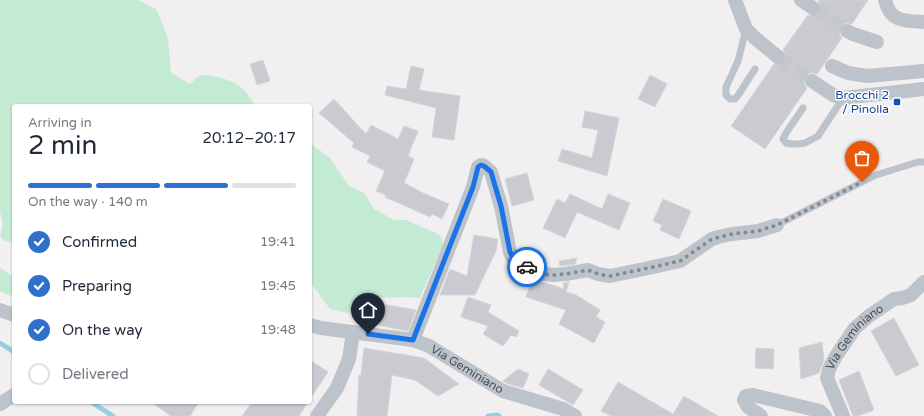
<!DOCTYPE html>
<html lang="en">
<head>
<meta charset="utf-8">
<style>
	body { margin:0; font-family:"Varela Round",sans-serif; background:#f6f6f7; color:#1f2937; height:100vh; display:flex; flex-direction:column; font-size:15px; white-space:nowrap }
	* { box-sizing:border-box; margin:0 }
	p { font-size:13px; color:#747a83 }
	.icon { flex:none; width:22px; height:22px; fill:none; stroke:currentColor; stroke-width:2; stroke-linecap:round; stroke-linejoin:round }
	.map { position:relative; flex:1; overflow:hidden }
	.panel { position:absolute; left:12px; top:104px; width:300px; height:300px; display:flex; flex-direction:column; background:#fff; border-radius:4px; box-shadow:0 1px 3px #0004 }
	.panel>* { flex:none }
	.pin { position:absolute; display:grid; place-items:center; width:34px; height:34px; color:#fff; margin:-41px -17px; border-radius:50% 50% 50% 0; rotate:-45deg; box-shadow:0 0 4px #0007 }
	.pin .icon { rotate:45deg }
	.courier { position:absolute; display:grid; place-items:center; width:40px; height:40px; margin:-20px; border:3px solid #1a73e8; border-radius:50%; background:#fff; color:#222; box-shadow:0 1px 5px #0007 }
	.head em { font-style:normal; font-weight:600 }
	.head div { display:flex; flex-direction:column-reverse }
	.head { display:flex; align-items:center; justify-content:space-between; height:68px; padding:0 16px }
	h1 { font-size:26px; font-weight:600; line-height:30px }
	.bar { display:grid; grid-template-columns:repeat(4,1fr); gap:6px 4px; align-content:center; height:48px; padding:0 16px }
	.bar i { height:5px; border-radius:3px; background:#e0e1e3 }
	.bar .current { background:#2e70cc }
	.bar p { grid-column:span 4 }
	ol { padding:0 16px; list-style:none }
	li { display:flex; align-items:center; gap:12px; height:44px }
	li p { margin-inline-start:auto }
	li .icon { padding:4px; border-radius:50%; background:#2e70cc; color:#fff; stroke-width:4 }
	li:last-child { color:#747a83 }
	li i { width:22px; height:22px; border:2px solid #e0e1e3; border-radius:50% }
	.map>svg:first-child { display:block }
</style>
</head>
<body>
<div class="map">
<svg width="924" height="416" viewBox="0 0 924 416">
	<rect width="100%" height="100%" fill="#f1efef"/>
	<path fill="#c3ead3" d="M 0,0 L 138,0 L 156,9 L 168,38 L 171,73 L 190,84 C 193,81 197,77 200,76 C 211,73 233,81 242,88 C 247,93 252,100 255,106 L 14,106 L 14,243 L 3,240 L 0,236 L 3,224 L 0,212 Z
		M 310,143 L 330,158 L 349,186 L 364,193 L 374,209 L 394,220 L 406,220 L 438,234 L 442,238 L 443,244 L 420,298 L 407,297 L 371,298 L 348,313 L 330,309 L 310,282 Z
		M 0,268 L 14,277 L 14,297 L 0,291 Z"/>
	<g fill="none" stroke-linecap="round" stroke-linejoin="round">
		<path stroke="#95d0e2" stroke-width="5" d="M 0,343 L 14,352
			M 91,402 L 113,416
			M 488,416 L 497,415 L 499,416"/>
	</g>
	<path fill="#c9cbd1" stroke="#d4d5da" d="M 818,0 L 868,0 L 852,24 L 846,23 L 842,24 L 840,27 L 839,32 L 840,35 L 842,38 L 817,74 L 812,73 L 809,73 L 805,76 L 804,81 L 805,85 L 807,88 L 765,149 L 731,126 L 774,64 L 777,65 L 781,65 L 785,62 L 786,58 L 786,54 L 783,50 L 808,15 L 813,16 L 816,16 L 820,13 L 821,8 L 820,4 L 818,1 Z
		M 263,60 L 270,81 L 257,85 L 250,64 Z
		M 411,66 L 424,69 L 419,90 L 460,96 L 454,140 L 432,137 L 436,108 L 385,95 L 387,86 L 406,89 Z
		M 650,75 L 667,84 L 655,107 L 638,99 Z
		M 334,99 L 353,120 L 366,134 L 371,125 L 398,139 L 404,126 L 418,131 L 408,156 L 414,159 L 404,183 L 423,193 L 449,204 L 442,219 L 432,214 L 430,217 L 385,197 L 386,195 L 376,191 L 385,171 L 367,162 L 370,156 L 352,147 L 354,143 L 319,113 Z
		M 585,111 L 619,118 L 607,176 L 558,161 L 562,149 L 592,158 L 598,130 L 582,127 Z
		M 527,173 L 534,200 L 512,206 L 505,179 Z
		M 570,194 L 602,209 L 608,194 L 630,203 L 619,230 L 577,212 L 565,238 L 543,228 L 557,199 L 565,203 Z
		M 663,199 L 691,211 L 679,239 L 660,230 L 662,225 L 653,221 Z
		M 474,235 L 498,239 L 496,251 L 475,295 L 440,295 L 450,269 L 467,276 Z
		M 577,258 L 575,264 L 560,266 L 559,261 Z
		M 531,282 L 539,284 L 540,282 L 546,283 L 564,289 L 563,283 L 569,282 L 566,292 L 576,295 L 600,310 L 596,317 L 605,322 L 594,343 L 559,324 L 566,310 L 526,297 Z
		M 468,297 L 491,305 L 488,312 L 519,331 L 516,337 L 511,335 L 503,346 L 483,334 L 488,326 L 461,317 Z
		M 371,302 L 416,310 L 408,331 L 367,323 Z
		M 894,318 L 919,365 L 896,376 L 871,331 Z
		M 822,342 L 824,361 L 821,367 L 819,373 L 801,379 L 799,348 Z
		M 364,348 L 424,358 L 459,384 L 438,396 L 415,380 L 392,375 L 387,416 L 357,416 L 359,375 L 361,375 Z
		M 756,348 L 774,349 L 773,369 L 755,368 Z
		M 310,360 L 328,372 L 310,399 Z
		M 518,369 L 529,374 L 523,388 L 506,383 L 503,381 Z
		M 548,369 L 583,390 L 573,405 L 539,385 Z
		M 859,371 L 874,410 L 858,416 L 853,416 L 839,380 Z
		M 618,382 L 673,414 L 684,396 L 718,416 L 611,416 L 601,411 Z
		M 151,402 L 199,402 L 190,416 L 171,416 Z
		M 252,402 L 308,402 L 299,416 L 242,416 Z"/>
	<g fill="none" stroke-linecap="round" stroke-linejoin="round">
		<path stroke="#c7c8ca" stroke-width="14" stroke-dasharray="14 7" stroke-linecap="butt" d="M 813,8 L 847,31
			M 778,57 L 812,81"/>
		<path stroke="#bcc3ca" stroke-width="7" d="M 746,29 L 738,61 L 726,87 L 726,95 L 730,99 L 735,99 L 739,94 L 755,69
			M 803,108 L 786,133 L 783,139 L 786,143 L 792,144 L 798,144 L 805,143 L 818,136 L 843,98
			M 777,225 L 876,175 L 918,162 L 924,162"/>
		<g stroke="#bcc3ca" stroke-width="14">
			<path d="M 735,0 L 746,29 L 755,38 L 778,57"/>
			<path d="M 801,0 L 813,8"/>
			<path d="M 885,0 C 890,22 905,21 924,22"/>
			<path d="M 847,31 L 853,34 L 877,42"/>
			<path d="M 832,66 L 848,73 L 868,76 L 924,71"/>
			<path d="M 812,81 L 833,95 L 843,98 L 924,89"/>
			<path d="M 0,310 L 14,315"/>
			<path id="s1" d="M 310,325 L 321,328 L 413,340 L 429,346 L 503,391 L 563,409 L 575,416"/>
			<path d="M 413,340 L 473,187 L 478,167 L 481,165 L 484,166 L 491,172 L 501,206 L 510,252 L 513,258 L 518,262 L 525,266 L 543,274 L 553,275 L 566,274 L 588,270 L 598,274 L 610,276 L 644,269 L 680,261 L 712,239 L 718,237 L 732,234 L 758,231 L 777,225"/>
			<path d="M 0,404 L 14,395"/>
			<path d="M 317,416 L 337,388 L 349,359 L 353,332"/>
			<path d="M 761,416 L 748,407 L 744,400 L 746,396 L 753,395 L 820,411 L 825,416"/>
			<path id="s2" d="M 843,416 L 827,378 L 829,369 L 836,356 L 855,328 L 869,316 L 894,299 L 902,298 L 911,295 L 924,282"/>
		</g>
	</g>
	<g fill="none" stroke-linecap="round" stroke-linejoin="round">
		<path stroke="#84898e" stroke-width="4" stroke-dasharray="0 7.2" d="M 527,267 L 543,274 L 553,275 L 566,274 L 588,270 L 598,274 L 610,276 L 662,265 L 680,261 L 712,239 L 732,234 L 758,231 L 777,225 L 862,182"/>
		<path stroke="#1a73e8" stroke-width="5" d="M 368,334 L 413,340 L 473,187 L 478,167 L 481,165 L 484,166 L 491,172 L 501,206 L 510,252 C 514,260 519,263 527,267"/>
	</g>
	<rect fill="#1a4fb4" stroke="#fff" stroke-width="1.5" x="893" y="98" width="8" height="8" rx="2"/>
	<g text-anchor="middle" stroke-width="3" stroke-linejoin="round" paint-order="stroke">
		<g font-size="12" fill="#164399" stroke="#fff" text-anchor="end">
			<text x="889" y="99">Brocchi 2<tspan x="889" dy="14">/ Pinolla</tspan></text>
		</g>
		<g font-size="12" fill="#49525a" stroke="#fff">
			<text dy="4" stroke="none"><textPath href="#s2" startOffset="92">Via Geminiano</textPath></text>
			<text dy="4" stroke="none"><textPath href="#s1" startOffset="166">Via Geminiano</textPath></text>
		</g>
	</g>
</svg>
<div class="pin" style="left:862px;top:182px;background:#ea580c"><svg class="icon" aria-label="bag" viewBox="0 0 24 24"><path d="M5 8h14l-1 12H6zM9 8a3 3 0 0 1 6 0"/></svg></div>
<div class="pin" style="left:368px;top:334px;background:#1f2937"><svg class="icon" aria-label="home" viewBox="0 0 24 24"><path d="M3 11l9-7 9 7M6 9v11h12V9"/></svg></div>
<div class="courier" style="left:527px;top:267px"><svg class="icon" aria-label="car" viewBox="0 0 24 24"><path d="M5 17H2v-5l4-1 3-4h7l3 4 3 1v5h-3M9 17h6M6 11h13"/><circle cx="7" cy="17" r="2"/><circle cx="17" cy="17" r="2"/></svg></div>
<section class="panel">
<div class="head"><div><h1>2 min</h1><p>Arriving in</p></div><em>20:12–20:17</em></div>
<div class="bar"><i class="current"></i><i class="current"></i><i class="current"></i><i></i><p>On the way · 140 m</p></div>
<ol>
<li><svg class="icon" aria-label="check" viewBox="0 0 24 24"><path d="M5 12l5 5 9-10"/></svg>Confirmed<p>19:41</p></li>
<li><svg class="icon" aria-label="check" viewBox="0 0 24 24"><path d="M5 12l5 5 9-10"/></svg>Preparing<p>19:45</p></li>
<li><svg class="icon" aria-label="check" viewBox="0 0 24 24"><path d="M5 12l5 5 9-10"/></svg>On the way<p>19:48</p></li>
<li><i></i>Delivered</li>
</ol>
</section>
</div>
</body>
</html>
